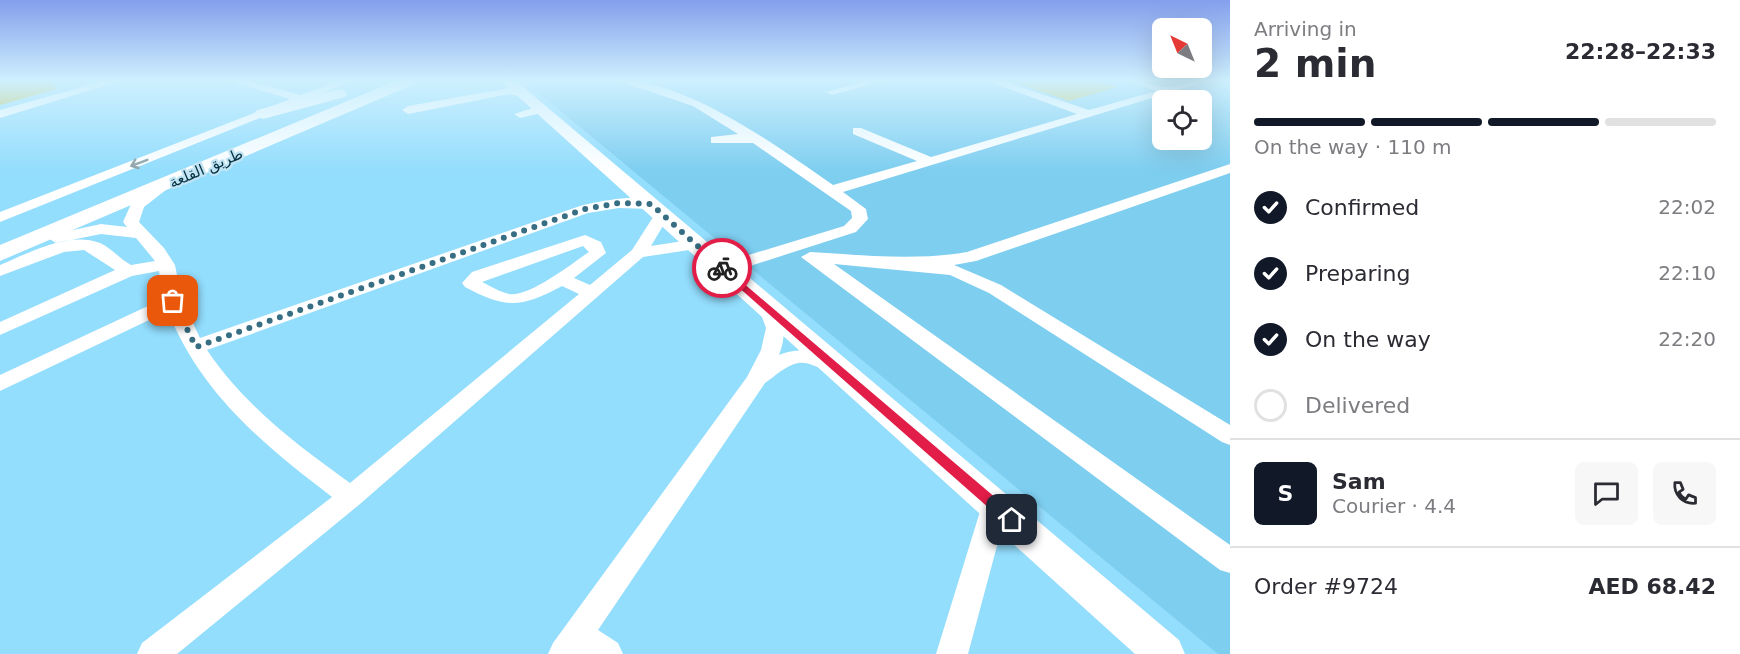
<!DOCTYPE html>
<html lang="en">
<head>
<meta charset="utf-8">
<style>
	body { margin:0; font-family:"DejaVu Sans","Noto Naskh Arabic",sans-serif; background:#f7f7f7; color:#2b2b33; height:100vh; display:flex; flex-direction:column; font-size:22px; white-space:nowrap }
	* { box-sizing:border-box; margin:0 }
	p { font-size:20px; color:#7c7c81 }
	.icon { flex:none; width:33px; height:33px; fill:none; stroke:currentColor; stroke-width:2; stroke-linecap:round; stroke-linejoin:round }
	.map { position:relative; flex:1; overflow:hidden }
	.details { display:flex; flex-direction:column; background:#fff; width:510px }
	.details>* { flex:none }
	.needle { width:39px; rotate:317deg }
	.tools { position:absolute; left:1152px; top:18px; display:grid; gap:12px }
	.tools a { display:grid; place-items:center; width:60px; height:60px; border-radius:9px; background:#fff; box-shadow:0 6px 24px #0002; font-size:30px }
	.pin { position:absolute; display:grid; place-items:center; width:51px; height:51px; color:#fff; margin:-26px; border-radius:12px; box-shadow:0 3px 9px #0006 }
	.courier { position:absolute; display:grid; place-items:center; width:60px; height:60px; margin:-30px; border:4px solid #e11d48; border-radius:50%; background:#fff; color:#222; box-shadow:0 2px 8px #0007 }
	.headline em { font-style:normal; font-weight:700 }
	.headline div { display:flex; flex-direction:column-reverse }
	.headline { display:flex; align-items:center; justify-content:space-between; height:102px; padding:0 24px }
	h1 { font-size:39px; font-weight:700; line-height:45px }
	.bar { display:grid; grid-template-columns:repeat(4,1fr); gap:9px 6px; align-content:center; height:72px; padding:0 24px }
	.bar i { height:8px; border-radius:4px; background:#e1e1e2 }
	.bar .current { background:#111827 }
	.bar p { grid-column:span 4 }
	.line { display:flex; align-items:center; gap:15px; padding:0 24px; border-top:2px solid #e1e1e2 }
	.line div { flex:1 }
	.round { display:grid; place-items:center; flex:none; width:63px; height:63px; border-radius:9px; background:#f7f7f7 }
	ol { padding:0 24px; list-style:none }
	li { display:flex; align-items:center; gap:18px; height:66px }
	li p { margin-inline-start:auto }
	li .icon { padding:6px; border-radius:50%; background:#111827; color:#fff; stroke-width:4 }
	li:last-child { color:#7c7c81 }
	li i { width:33px; height:33px; border:3px solid #e1e1e2; border-radius:50% }
	main { display:flex; flex:1; min-height:0 }
	.map>svg:first-child { display:block }
</style>
</head>
<body>
<main>
<div class="map">
<svg width="1230" height="654" viewBox="0 0 1230 654">
	<rect width="100%" height="100%" fill="#93ddfd"/>
	<path fill="#7ecef0" fill-rule="evenodd" d="M 523,80 L 1230,80 L 1230,654 L 1218,654 ZM 1162,100 L 1202,100 L 1202,140 L 1162,140 Z"/>
	<path fill="#c5be38" d="M 0,80 L 54,80 L 51,83 L 57,89 L 0,105 Z
		M 1007,80 L 1094,80 L 1117,87 L 1069,101 Z"/>
	<g fill="none" stroke-linecap="round" stroke-linejoin="round">
		<path fill="#fff" fill-rule="evenodd" d="M 107,80 L 123,80 L 0,118 L 0,110 Z
			M 227,80 L 244,80 L 301,95 L 341,80 L 355,80 L 0,222 L 0,212 L 290,99 Z
			M 616,80 C 688,80 775,145 833,185 L 917,161 L 853,134 L 853,128 L 861,128 L 931,157 L 1077,114 L 985,80 L 1000,80 L 1089,110 L 1156,91 L 1127,80 C 1142,80 1158,88 1169,87 C 1184,86 1196,79 1211,80 L 843,192 L 866,209 L 868,219 L 856,232 L 750,266 L 719,271 L 710,266 L 713,262 L 742,257 L 844,226 L 852,218 L 851,211 L 753,143 L 711,143 L 711,137 L 738,134 L 693,106 Z
			M 869,80 L 887,80 L 832,95 L 826,92 Z
			M 509,88 L 532,95 L 526,98 L 509,94 L 408,114 L 402,110 L 408,106 Z
			M 542,105 L 546,106 L 546,112 L 520,118 L 514,114 Z
			M 1230,164 L 1230,173 L 976,261 L 954,265 L 1001,285 L 1230,425 L 1230,445 L 1222,442 L 989,293 L 950,275 L 834,264 L 1230,545 L 1230,573 L 1220,570 L 801,257 L 810,252 C 863,255 915,261 967,252 Z
			M 164,182 L 171,186 L 144,207 L 139,222 L 164,248 L 175,265 L 182,300 L 200,338 L 580,206 C 596,202 647,191 659,204 L 651,209 L 619,208 L 588,213 L 207,350 C 245,406 296,444 350,483 L 579,294 L 562,286 C 521,308 506,309 465,287 L 462,283 L 472,272 L 585,235 L 601,242 L 606,253 L 574,278 L 590,285 L 632,250 L 657,211 L 662,209 L 670,214 L 651,246 L 696,239 L 704,244 L 696,249 L 643,257 L 360,504 L 177,654 L 137,654 L 142,643 L 332,497 C 264,445 200,393 168,311 L 0,391 L 0,375 L 163,299 L 159,271 L 132,276 L 0,335 L 0,322 L 115,270 L 84,250 L 64,252 L 0,276 L 0,265 C 29,253 68,231 100,243 C 111,248 120,259 131,265 L 155,261 L 136,238 L 101,234 L 56,243 L 48,238 L 50,235 L 101,224 L 127,227 L 123,222 L 132,202 ZM 583,246 L 589,252 C 571,264 530,297 509,294 C 500,292 490,286 482,282 Z
			M 767,300 C 788,306 786,339 779,355 C 795,348 828,347 838,364 L 835,369 C 822,373 812,361 798,363 C 786,365 774,377 765,383 L 598,630 L 618,643 L 623,654 L 548,654 L 553,643 L 747,377 L 761,350 L 766,328 L 758,306 Z
			M 995,494 L 1004,497 L 1008,505 L 968,654 L 936,654 L 982,505 L 986,497 Z"/>
		<path fill="#fff" fill-rule="evenodd" d="M 500,80 L 515,80 L 1179,640 L 1185,654 L 1135,654 Z"/>
		<path fill="#fff" fill-rule="evenodd" d="M 398,80 L 419,80 L 417,83 L 0,261 L 0,245 Z
			M 339,89 L 345,91 L 347,94 L 345,97 L 263,119 L 254,114 L 257,110 Z"/>
	</g>
	<defs><path id="oneway-shaft" d="M-6 0H5M1.5-3L5.5 0L1.5 3" fill="none" stroke-width="1.6" stroke-linecap="round" stroke-linejoin="round" transform="scale(1.5)"/></defs>
	<use stroke="#8fa3aa" href="#oneway-shaft" transform="translate(139 163) rotate(159)"/>
	<linearGradient id="sky" x2="0" y2="1"><stop stop-color="#849fec"/><stop offset="0.47" stop-color="#cef0fe"/><stop offset="1" stop-color="#cef0fe" stop-opacity="0"/></linearGradient>
	<rect width="1230" height="171" fill="url(#sky)"/>
	<path fill="#e11d48" d="M 722,265 L 1017,516 L 1017,524 L 1007,524 L 719,270 Z"/>
	<g fill="none" stroke-linecap="round" stroke-linejoin="round">
		<path stroke="#376e83" stroke-width="6" stroke-dasharray="0 10.8" d="M 173,301 L 196,347 L 585,209 L 619,203 L 651,204 L 722,268"/>
	</g>
	<g text-anchor="middle" stroke-width="4.5" stroke-linejoin="round" paint-order="stroke">
		<g font-size="15" fill="#063242" stroke="#c2e5f5">
			<text transform="translate(206 168) rotate(-23)" y="5">طريق القلعة</text>
		</g>
	</g>
</svg>
<div class="tools">
<a><svg class="needle" viewBox="-14 -14 28 28"><path d="M0-13l5 13h-10z" fill="#e53935"/><path d="M0 13l5-13h-10z" fill="#7c7c81"/></svg></a>
<a><svg class="icon" aria-label="locate" viewBox="0 0 24 24"><circle cx="12" cy="12" r="6"/><path d="M12 2v4M12 18v4M2 12h4M18 12h4"/></svg></a>
</div>
<div class="pin" style="left:173px;top:301px;background:#ea580c"><svg class="icon" aria-label="bag" viewBox="0 0 24 24"><path d="M5 8h14l-1 12H6zM9 8a3 3 0 0 1 6 0"/></svg></div>
<div class="pin" style="left:1012px;top:520px;background:#1f2937"><svg class="icon" aria-label="home" viewBox="0 0 24 24"><path d="M3 11l9-7 9 7M6 9v11h12V9"/></svg></div>
<div class="courier" style="left:722px;top:268px"><svg class="icon" aria-label="bike" viewBox="0 0 24 24"><circle cx="6" cy="16" r="4"/><circle cx="18" cy="16" r="4"/><path d="M6 16l4-8h5l3 8M10 8l3 8H6M13 5h3"/></svg></div>
</div>
<section class="details">
<div class="headline"><div><h1>2 min</h1><p>Arriving in</p></div><em>22:28–22:33</em></div>
<div class="bar"><i class="current"></i><i class="current"></i><i class="current"></i><i></i><p>On the way · 110 m</p></div>
<ol>
<li><svg class="icon" aria-label="check" viewBox="0 0 24 24"><path d="M5 12l5 5 9-10"/></svg>Confirmed<p>22:02</p></li>
<li><svg class="icon" aria-label="check" viewBox="0 0 24 24"><path d="M5 12l5 5 9-10"/></svg>Preparing<p>22:10</p></li>
<li><svg class="icon" aria-label="check" viewBox="0 0 24 24"><path d="M5 12l5 5 9-10"/></svg>On the way<p>22:20</p></li>
<li><i></i>Delivered</li>
</ol>
<div class="line" style="height:108px"><b class="round" style="background:#111827;color:#fff">S</b><div><b>Sam</b><p>Courier · 4.4</p></div><a class="round"><svg class="icon" aria-label="chat" viewBox="0 0 24 24"><path d="M4 5h16v11H9l-5 4z"/></svg></a><a class="round"><svg class="icon" aria-label="phone" viewBox="0 0 24 24"><path d="M5 4h4l2 5-3 2q2 4 5 5l2-3 5 2v4C11 20 4 13 5 4z"/></svg></a></div>
<div class="line" style="height:78px"><div>Order #9724</div><b>AED 68.42</b></div>
</section>
</main>
</body>
</html>
